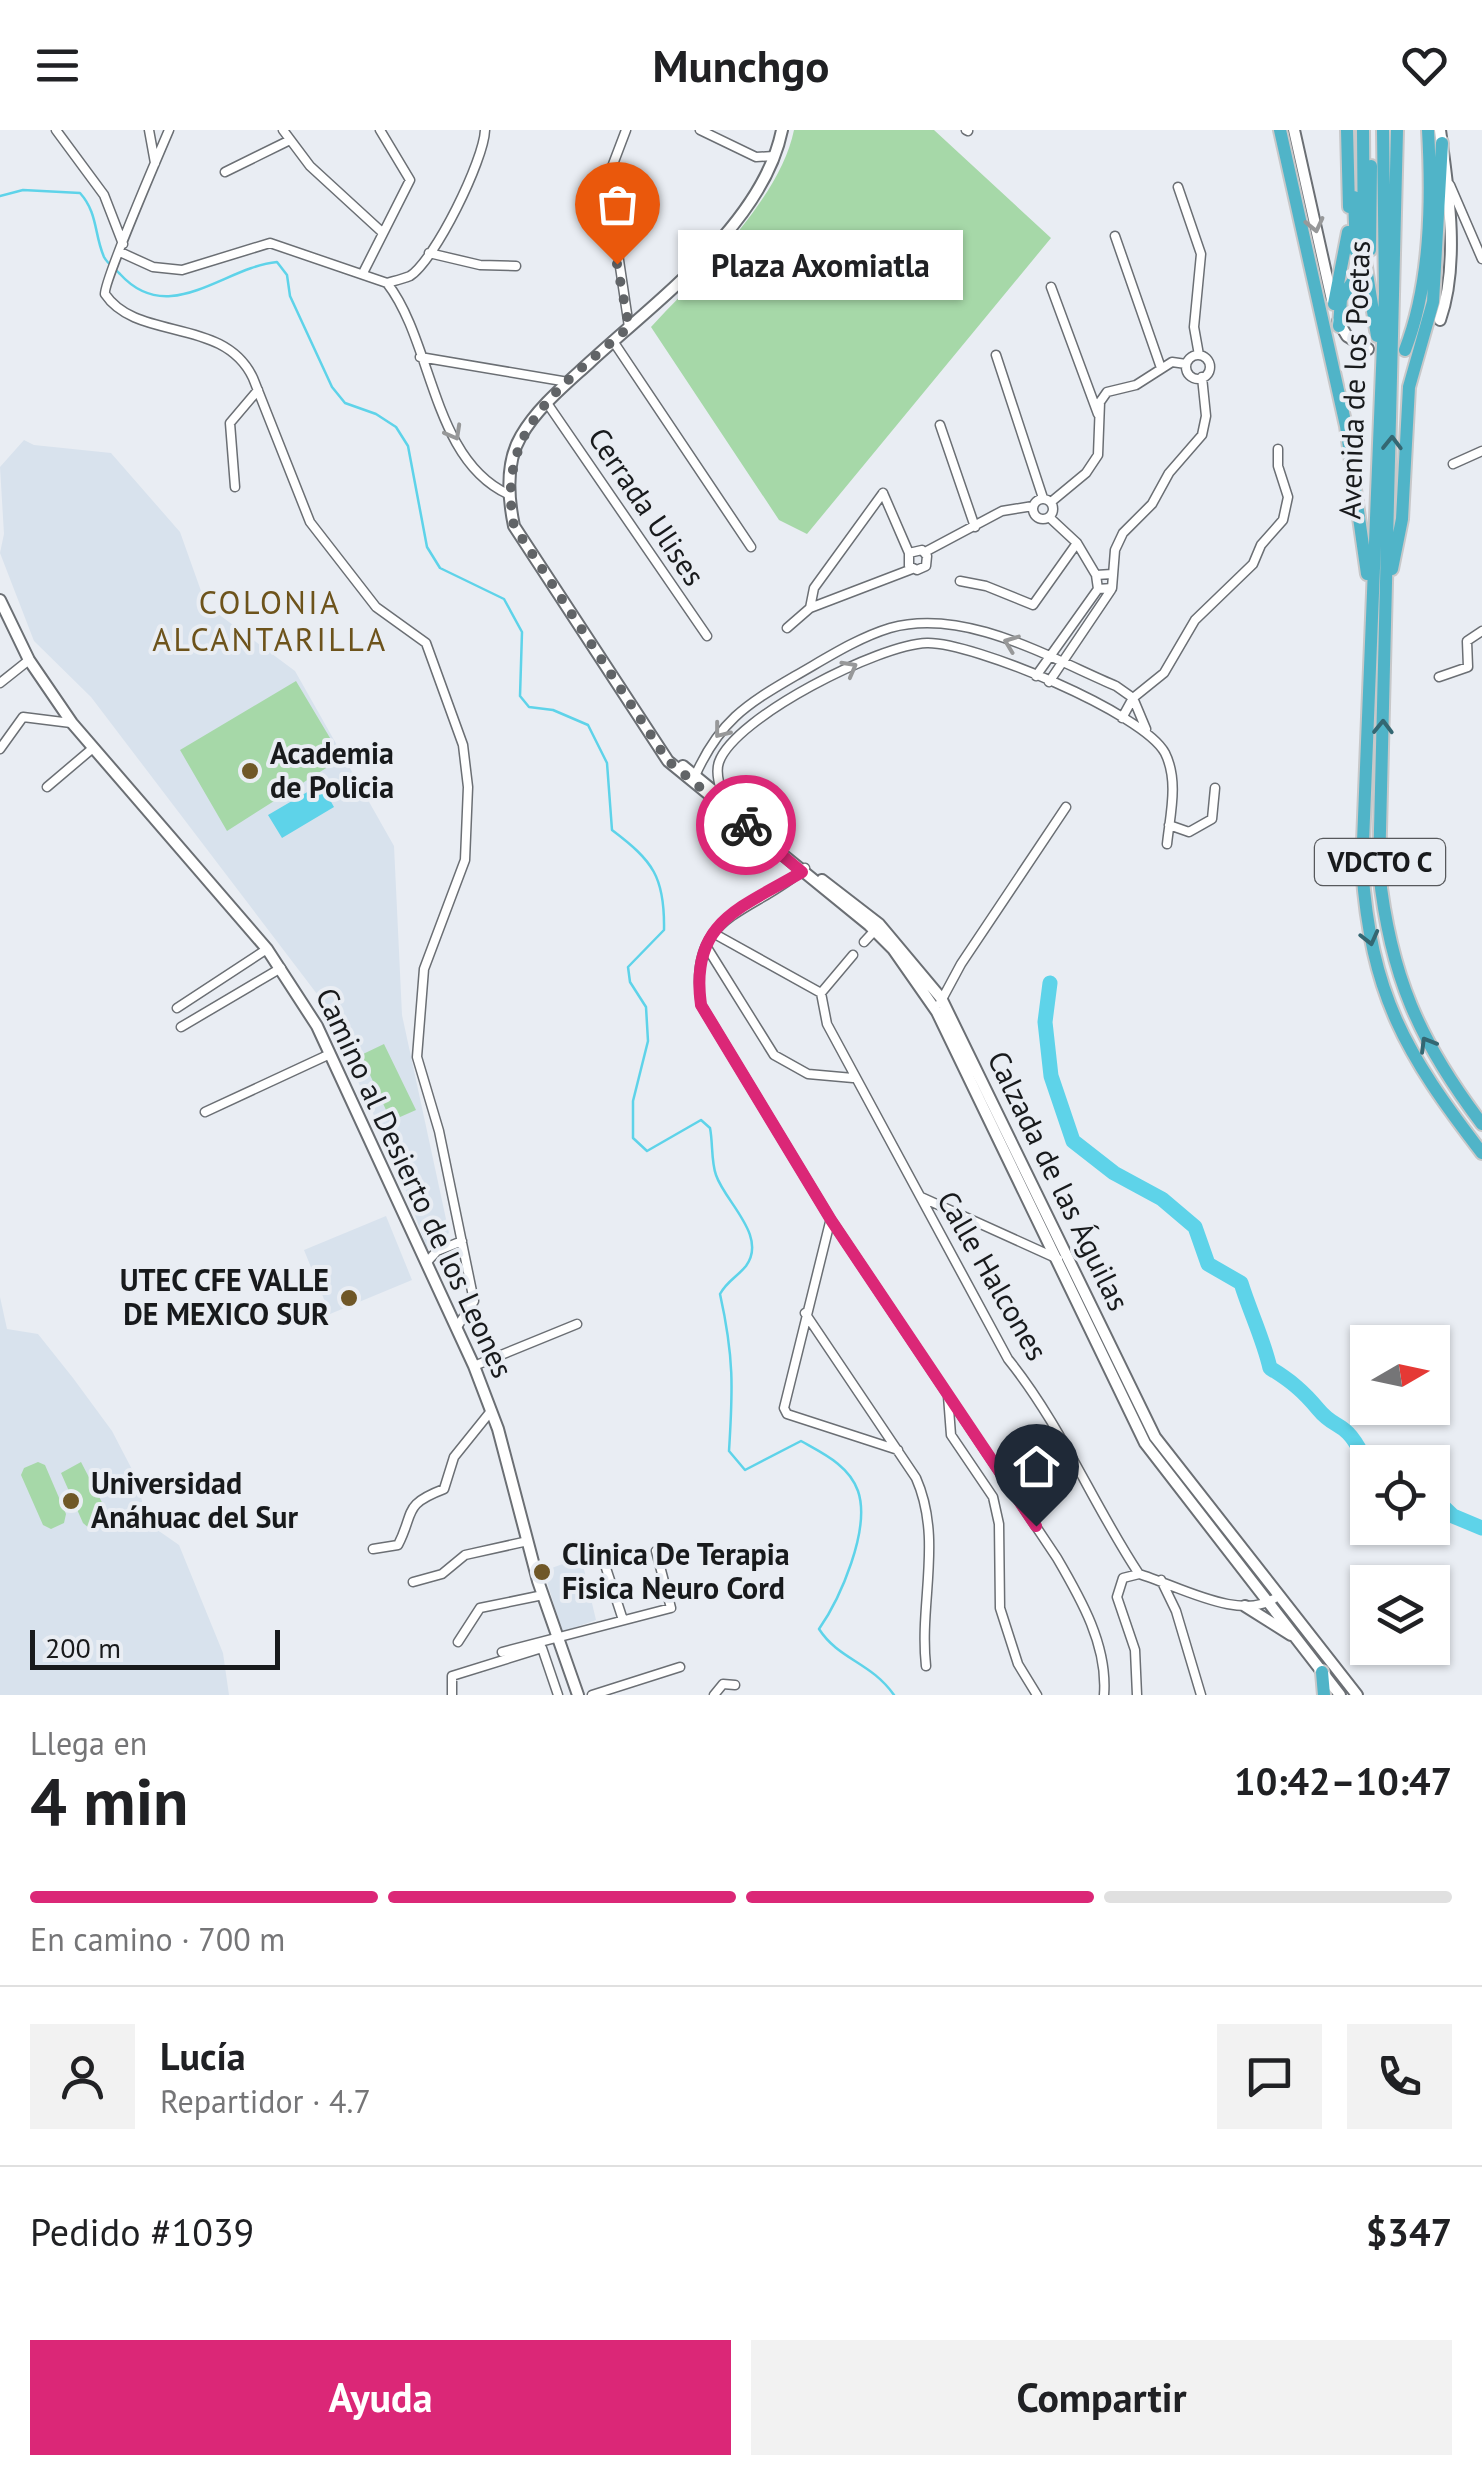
<!DOCTYPE html>
<html lang="es">
<head>
<meta charset="utf-8">
<style>
	body { margin:0; font-family:"PT Sans",sans-serif; background:#f2f2f2; color:#202124; height:100vh; display:flex; flex-direction:column; font-size:38px; white-space:nowrap }
	* { box-sizing:border-box; margin:0 }
	p { font-size:32px; color:#757577 }
	.icon { flex:none; width:55px; height:55px; fill:none; stroke:currentColor; stroke-width:2; stroke-linecap:round; stroke-linejoin:round }
	.map { position:relative; height:1565px; overflow:hidden }
	.details { display:flex; flex-direction:column; background:#fff; flex:1 }
	.details>* { flex:none }
	.needle { width:65px; rotate:81deg }
	.fabs { position:absolute; left:1350px; top:1195px; display:grid; gap:20px }
	.fabs a { display:grid; place-items:center; width:100px; height:100px; border-radius:0px; background:#fff; box-shadow:0 2px 8px #0004; font-size:50px }
	.scale { position:absolute; left:30px; bottom:25px; width:250px; box-sizing:border-box; padding-left:10px; border:5px solid #181a1c; border-top:0; font-size:28px; line-height:35px; white-space:nowrap; color:#181a1c; -webkit-text-stroke:8px #e9edf3; paint-order:stroke }
	.pin { position:absolute; display:grid; place-items:center; width:85px; height:85px; color:#fff; margin:-102px -42px; border-radius:50% 50% 50% 0; rotate:-45deg; box-shadow:0 0 10px #0007 }
	.pin .icon { rotate:45deg }
	.courier { position:absolute; display:grid; place-items:center; width:100px; height:100px; margin:-50px; border:8px solid #db2777; border-radius:50%; background:#fff; color:#222; box-shadow:0 2px 12px #0007 }
	.bubble { position:absolute; height:70px; border-radius:0px; background:#fff; box-shadow:0 2px 8px #0004; font-size:32px; font-weight:800; line-height:70px; text-align:center }
	.headline em { font-style:normal; font-weight:800 }
	.headline div { display:flex; flex-direction:column-reverse }
	.headline { display:flex; align-items:center; justify-content:space-between; height:170px; padding:0 30px }
	h1 { font-size:65px; font-weight:800; line-height:75px }
	.bar { display:grid; grid-template-columns:repeat(4,1fr); gap:15px 10px; align-content:center; height:120px; padding:0 30px }
	.bar i { height:12px; border-radius:8px; background:#e0e0e0 }
	.bar .on { background:#db2777 }
	.bar p { grid-column:span 4 }
	.line { display:flex; align-items:center; gap:25px; padding:0 30px; border-top:2px solid #e0e0e0 }
	.line div { flex:1 }
	.round { display:grid; place-items:center; flex:none; width:105px; height:105px; border-radius:0px; background:#f2f2f2 }
	.cta { display:flex; gap:20px; margin-top:auto; padding:20px 30px }
	.cta a { flex:1; height:115px; border-radius:0px; background:#db2777; color:#fff; font-size:40px; font-weight:800; line-height:115px; text-align:center }
	.cta a+a { background:#f2f2f2; color:#202124 }
	header { display:flex; justify-content:space-between; align-items:center; height:130px; padding:0 30px; background:#fff; font-size:45px; font-weight:800 }
	.map>svg:first-child { display:block }
</style>
</head>
<body>
<header><svg class="icon" aria-label="menu" viewBox="0 0 24 24"><path d="M4 6h16M4 12h16M4 18h16"/></svg>Munchgo<svg class="icon" aria-label="heart" viewBox="0 0 24 24"><path d="M12 20l-8-8c-3-5 5-10 8-4 3-6 11-1 8 4z"/></svg></header>
<div class="map">
<svg width="1482" height="1565" viewBox="0 0 1482 1565">
	<rect width="100%" height="100%" fill="#e9edf3"/>
	<path fill="#d8e2ed" d="M 24,310 L 34,315 L 111,323 L 180,402 L 206,475 L 295,541 L 394,716 L 402,885 L 449,1103 L 427,1118 L 393,1026 L 317,864 L 91,567 L 34,511 L 0,423 L 4,404 L 0,337 Z
		M 386,1086 L 412,1150 L 330,1184 L 304,1120 Z
		M 0,1167 L 7,1199 L 38,1204 L 73,1248 L 112,1301 L 138,1351 L 146,1392 L 179,1415 L 223,1523 L 229,1565 L 0,1565 Z
		M 581,1427 L 596,1490 L 562,1502 L 544,1441 Z"/>
	<path fill="#a6d8a8" d="M 794,0 L 934,0 L 1051,108 L 807,404 L 779,390 L 651,197 C 698,146 780,70 794,0 Z
		M 296,551 L 342,628 L 227,701 L 180,620 Z
		M 384,914 L 416,980 L 391,991 L 361,925 Z
		M 38,1332 L 45,1335 L 66,1384 L 64,1393 L 51,1399 L 43,1395 L 21,1345 L 24,1338 Z
		M 81,1332 L 108,1384 L 106,1392 L 90,1399 L 83,1393 L 61,1343 Z"/>
	<path fill="#5ed3e9" d="M754 132a19 19 0 1 1 38 0a19 19 0 1 1-38 0Z
		M 321,654 L 334,677 L 282,708 L 268,685 Z"/>
	<g fill="none" stroke-linecap="round" stroke-linejoin="round">
		<path stroke="#5ed3e9" stroke-width="2.5" d="M 0,66 L 23,60 L 80,63 C 98,83 94,104 104,127 C 107,133 115,139 120,144 C 169,198 224,137 277,132 L 287,145 L 290,166 L 332,257 L 345,273 L 376,284 L 396,297 L 408,316 L 427,417 L 440,438 L 504,469 L 522,502 L 520,566 L 529,577 L 553,580 L 588,595 L 607,633 L 612,700 C 653,731 665,747 664,800 L 628,837 L 630,852 L 646,877 L 648,911 L 633,971 L 633,1008 L 647,1021 L 701,990 L 710,998 C 713,1013 711,1031 716,1045 C 725,1072 768,1106 746,1136 C 737,1147 727,1151 720,1164 C 734,1227 733,1258 729,1321 L 745,1340 L 801,1311 C 822,1323 849,1335 858,1361 C 871,1399 840,1469 819,1499 C 839,1530 871,1532 894,1565"/>
		<path stroke="#5ed3e9" stroke-width="15" d="M 1050,853 L 1045,892 L 1051,946 L 1073,1011 L 1114,1043 L 1162,1069 L 1195,1097 L 1208,1134 L 1241,1153 C 1250,1182 1263,1208 1270,1238 C 1291,1251 1303,1261 1318,1279 C 1336,1301 1344,1289 1362,1324 L 1400,1332
			M 1432,1366 L 1453,1386 L 1482,1398"/>
		<defs>
			<path id="street" d="M 56,0 L 104,65 L 123,114
				M 149,0 L 155,33
				M 169,0 C 160,21 103,154 105,164 C 137,212 224,186 253,248 L 310,392 L 376,477 L 426,513 L 463,615 L 468,657 L 465,730 L 424,839 L 417,927 L 439,1001 L 474,1171 L 457,1197
				M 283,0 L 310,36 L 383,103
				M 626,0 L 607,50 L 629,197
				M 700,0 L 756,27 L 774,26
				M 966,0 L 968,1
				M 225,42 L 288,11
				M 1450,55 L 1482,129
				M 1178,57 L 1201,124 L 1194,197 L 1199,225
				M 1115,106 L 1161,238
				M 120,122 L 153,137 L 182,140 L 270,113 L 387,153 C 433,212 432,329 508,364
				M 429,123 L 480,135 L 516,136
				M 363,143 L 410,50 L 380,0
				M 387,153 C 394,151 403,149 410,146 C 435,130 484,30 485,0
				M 1051,157 L 1098,284
				M 613,211 L 751,417
				M 996,225 L 1043,368
				M1186 237a12 12 0 1 1 24 0a12 12 0 1 1-24 0Z
				M 420,227 L 568,252
				M 547,273 L 707,506
				M 940,295 L 975,397
				M 1453,334 L 1482,321
				M 235,357 L 230,293 L 258,260
				M 883,363 L 909,423 L 909,436 L 917,440 L 926,436 L 927,426 L 922,420 L 909,423
				M1033 379a10 10 0 1 1 20 0a10 10 0 1 1-20 0Z
				M 1051,372 L 1086,343 L 1098,325 L 1100,272 L 1107,262 L 1136,255 L 1172,232 L 1186,234
				M 1049,387 L 1077,413 L 1096,445
				M 925,422 L 1002,381 L 1033,376
				M 1112,444 L 1096,445 L 1098,459 L 1112,458 L 1115,420 L 1123,403 L 1152,374 L 1169,343 L 1202,305 L 1206,286 L 1202,247
				M 960,451 L 986,456 L 1033,475 L 1077,413
				M 810,478 L 814,458 L 883,363
				M 787,498 L 810,478 L 912,439
				M 1036,546 L 1098,459
				M 1439,547 L 1468,537 L 1467,511 L 1482,501
				M 1049,552 L 1111,460
				M 0,553 L 29,530
				M 1122,588 L 1133,568 L 1164,543 L 1195,490 L 1253,434 L 1261,415 L 1283,390 L 1288,367 L 1278,336 L 1278,319
				M 0,619 L 23,587 L 71,593
				M 695,646 C 719,592 745,575 795,546 C 825,529 857,508 890,498 C 965,477 1050,528 1116,556 L 1133,568 L 1146,599
				M 47,657 L 93,618
				M 724,669 C 720,658 715,643 719,632 C 735,587 880,514 927,513 C 973,512 1144,583 1165,623 C 1179,651 1170,685 1167,714
				M 1169,695 L 1189,702 L 1212,689 L 1215,658
				M 805,738 C 750,786 687,782 701,875 L 831,1090 L 1057,1428 C 1081,1469 1108,1516 1104,1565
				M 713,803 L 821,863
				M 864,812 L 877,798
				M 706,816 L 774,925 L 808,944 L 853,948
				M 853,825 L 821,863 L 827,894 L 1008,1229 C 1062,1296 1092,1373 1139,1444
				M 940,873 L 961,834 L 1066,677
				M 177,878 L 267,819
				M 181,897 L 281,838
				M 205,982 L 330,924
				M 921,1067 L 1058,1129
				M 830,1092 L 784,1278 L 787,1284 L 898,1320
				M 426,1133 L 437,1121 L 462,1111
				M 805,1183 L 916,1348 C 943,1409 919,1472 926,1536
				M 474,1236 L 577,1194
				M 948,1266 L 951,1305 L 993,1367 L 999,1394 L 1000,1478 L 1018,1534 L 1037,1565
				M 373,1419 L 398,1415 C 415,1382 402,1375 444,1359 L 454,1327 L 491,1281
				M 606,1438 L 623,1490
				M 1161,1450 L 1176,1481 L 1201,1565
				M 413,1452 L 442,1444 L 465,1425 L 528,1411
				M 458,1512 L 480,1478 L 543,1465
				M 502,1522 L 671,1478 L 656,1421
				M 452,1565 L 452,1546 L 542,1518 L 558,1565
				M 592,1565 L 680,1537
				M 714,1565 L 723,1554 L 735,1555
				M 1137,1565 L 1135,1520 L 1117,1467 L 1123,1448 L 1139,1444 C 1177,1455 1243,1494 1278,1466"/>
			<path id="secondary" d="M 782,0 C 763,94 656,171 589,233 C 565,255 537,278 521,306 C 505,333 508,367 514,396 L 668,631 L 869,795 L 893,819 L 937,882 L 1145,1313 L 1340,1565
				M 1294,0 L 1332,170
				M 1440,190 C 1460,133 1448,58 1440,0
				M 1338,191 L 1347,206 L 1368,219
				M 0,470 L 29,530 L 72,593 L 267,819 L 317,896 L 474,1236 L 498,1299 L 538,1451 L 578,1565
				M 683,636 L 755,695
				M 822,750 L 879,794 L 941,868 L 1155,1307 L 1357,1565
				M 1245,1476 L 1291,1505"/>
			<path id="highway" d="M 1280,0 L 1346,296 L 1367,444
				M 1347,0 L 1349,77
				M 1363,0 L 1364,125 L 1377,206
				M 1383,0 L 1385,164 L 1362,737 C 1371,865 1405,923 1482,1023
				M 1397,0 L 1379,741 C 1390,845 1419,911 1482,994
				M 1354,67 L 1356,122
				M 1370,120 L 1371,36
				M 1334,174 L 1348,102
				M 1339,196 L 1341,169 L 1355,148
				M 1405,220 C 1431,153 1432,71 1428,0
				M 1392,439 L 1402,389 L 1409,257 L 1433,172 L 1442,13
				M 1322,1542 L 1324,1565"/>
		</defs>
		<use href="#street" stroke="#6b6f74" stroke-width="11"/>
		<use href="#secondary" stroke="#6b6f74" stroke-width="14"/>
		<use href="#highway" stroke="#c8c8c9" stroke-width="16"/>
		<use href="#street" stroke="#fff" stroke-width="8"/>
		<use href="#secondary" stroke="#fff" stroke-width="10"/>
		<use href="#highway" stroke="#50b4c8" stroke-width="12"/>
	</g>
	<defs><path id="oneway-chevron" d="M-2-3.5L2.5 0L-2 3.5" fill="none" stroke-width="1.6" stroke-linecap="round" stroke-linejoin="round" transform="scale(2.5)"/></defs>
	<g stroke="#979899">
		<use href="#oneway-chevron" transform="translate(1315 95) rotate(77)"/>
		<use href="#oneway-chevron" transform="translate(454 303) rotate(61)"/>
		<use href="#oneway-chevron" transform="translate(1011 513) rotate(-159)"/>
		<use href="#oneway-chevron" transform="translate(850 538) rotate(-29)"/>
		<use href="#oneway-chevron" transform="translate(721 601) rotate(128)"/>
	</g>
	<g stroke="#346772">
		<use href="#oneway-chevron" transform="translate(1392 313) rotate(-89)"/>
		<use href="#oneway-chevron" transform="translate(1383 597) rotate(-89)"/>
		<use href="#oneway-chevron" transform="translate(1370 808) rotate(76)"/>
		<use href="#oneway-chevron" transform="translate(1427 914) rotate(-121)"/>
	</g>
	<g fill="none" stroke-linecap="round" stroke-linejoin="round">
		<path stroke="#616467" stroke-width="10" stroke-dasharray="0 18" d="M 617,134 L 629,197 C 563,255 495,298 514,396 L 668,631 L 746,695"/>
		<path stroke="#db2777" stroke-width="12" d="M 746,695 L 802,742 C 741,778 689,791 701,875 L 831,1090 L 1036,1396"/>
	</g>
	<g fill="#6f5727" stroke="#e9edf3" stroke-width="4">
		<circle cx="250" cy="641" r="10"/>
		<circle cx="349" cy="1168" r="10"/>
		<circle cx="71" cy="1371" r="10"/>
		<circle cx="542" cy="1442" r="10"/>
	</g>
	<g text-anchor="middle" stroke-width="8" stroke-linejoin="round" paint-order="stroke">
		<rect fill="#e9edf3" stroke="#57595c" stroke-width="2.5" x="1315" y="709" width="130" height="46" rx="8"/>
		<g font-size="28" font-weight="bold" fill="#181a1c">
			<text x="1380" y="742">VDCTO C</text>
		</g>
		<g font-size="30" fill="#181a1c" stroke="#e9edf3">
			<text transform="translate(1355 250) rotate(-88)" y="10">Avenida de los Poetas</text>
			<text transform="translate(646 377) rotate(56)" y="10">Cerrada Ulises</text>
			<text transform="translate(1058 1051) rotate(64)" y="10">Calzada de las Águilas</text>
			<text transform="translate(414 1053) rotate(65)" y="10">Camino al Desierto de los Leones</text>
			<text transform="translate(992 1146) rotate(60)" y="10">Calle Halcones</text>
		</g>
		<g font-size="30" font-weight="bold" fill="#181a1c" stroke="#e9edf3" text-anchor="start">
			<text x="270" y="634">Academia<tspan x="270" dy="34">de Policia</tspan></text>
			<text x="329" y="1161" text-anchor="end">UTEC CFE VALLE<tspan x="329" dy="34">DE MEXICO SUR</tspan></text>
			<text x="91" y="1364">Universidad<tspan x="91" dy="34">Anáhuac del Sur</tspan></text>
			<text x="562" y="1435">Clinica De Terapia<tspan x="562" dy="34">Fisica Neuro Cord</tspan></text>
		</g>
		<g font-size="32" letter-spacing="2.5" fill="#6d531b" stroke="#e9edf3">
			<text x="270" y="484">COLONIA<tspan x="270" dy="37">ALCANTARILLA</tspan></text>
		</g>
	</g>
</svg>
<div class="fabs">
<a><svg class="needle" viewBox="-14 -14 28 28"><path d="M0-13l5 13h-10z" fill="#e53935"/><path d="M0 13l5-13h-10z" fill="#757577"/></svg></a>
<a><svg class="icon" aria-label="locate" viewBox="0 0 24 24"><circle cx="12" cy="12" r="6"/><path d="M12 2v4M12 18v4M2 12h4M18 12h4"/></svg></a>
<a><svg class="icon" aria-label="layers" viewBox="0 0 24 24"><path d="M12 4l9 5-9 5-9-5zM3 14l9 5 9-5"/></svg></a>
</div>
<div class="scale">200 m</div>
<div class="pin" style="left:617px;top:134px;background:#ea580c"><svg class="icon" aria-label="bag" viewBox="0 0 24 24"><path d="M5 8h14l-1 12H6zM9 8a3 3 0 0 1 6 0"/></svg></div>
<div class="pin" style="left:1036px;top:1396px;background:#1f2937"><svg class="icon" aria-label="home" viewBox="0 0 24 24"><path d="M3 11l9-7 9 7M6 9v11h12V9"/></svg></div>
<div class="courier" style="left:746px;top:695px"><svg class="icon" aria-label="bike" viewBox="0 0 24 24"><circle cx="6" cy="16" r="4"/><circle cx="18" cy="16" r="4"/><path d="M6 16l4-8h5l3 8M10 8l3 8H6M13 5h3"/></svg></div>
<div class="bubble" style="left:678px;top:100px;width:285px">Plaza Axomiatla</div>
</div>
<section class="details">
<div class="headline"><div><h1>4 min</h1><p>Llega en</p></div><em>10:42–10:47</em></div>
<div class="bar"><i class="on"></i><i class="on"></i><i class="on"></i><i></i><p>En camino · 700 m</p></div>
<div class="line" style="height:180px"><a class="round"><svg class="icon" aria-label="person" viewBox="0 0 24 24"><circle cx="12" cy="8" r="4"/><path d="M4 21q1-7 8-7t8 7"/></svg></a><div><b>Lucía</b><p>Repartidor · 4.7</p></div><a class="round"><svg class="icon" aria-label="chat" viewBox="0 0 24 24"><path d="M4 5h16v11H9l-5 4z"/></svg></a><a class="round"><svg class="icon" aria-label="phone" viewBox="0 0 24 24"><path d="M5 4h4l2 5-3 2q2 4 5 5l2-3 5 2v4C11 20 4 13 5 4z"/></svg></a></div>
<div class="line" style="height:130px"><div>Pedido #1039</div><b>$347</b></div>
<div class="cta"><a>Ayuda</a><a>Compartir</a></div>
</section>
</body>
</html>
